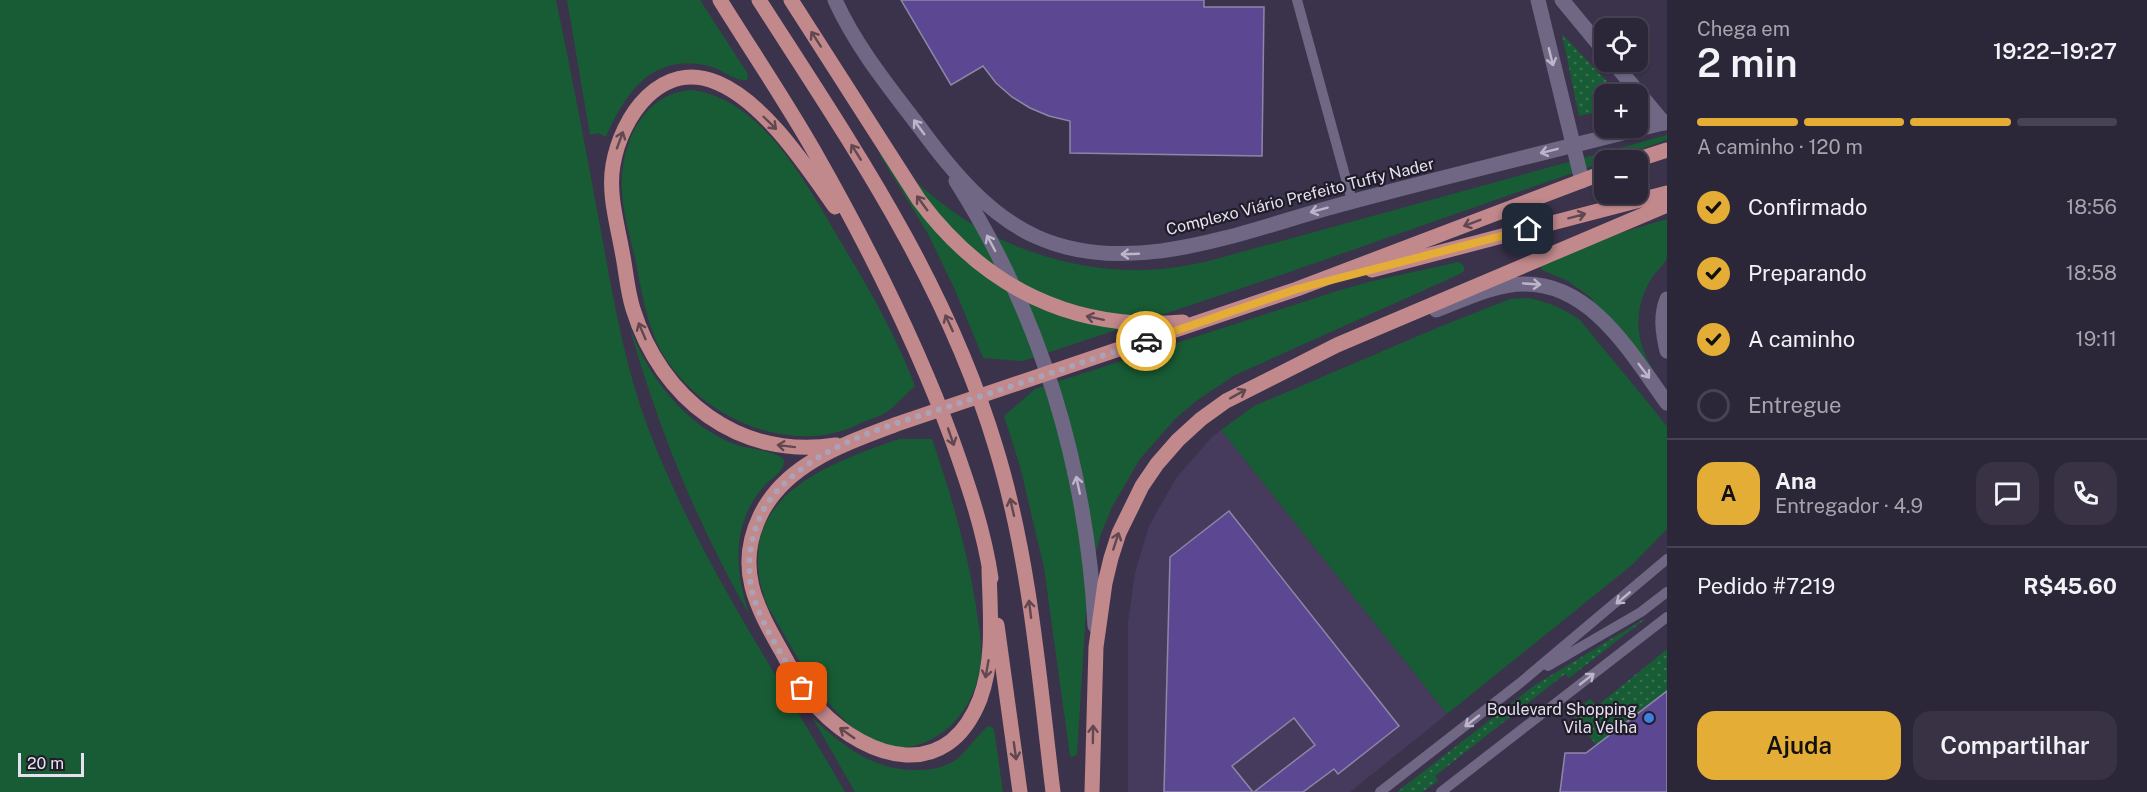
<!DOCTYPE html>
<html lang="pt">
<head>
<meta charset="utf-8">
<style>
	body { margin:0; font-family:"Public Sans",sans-serif; background:#383244; color:#f1f3f6; height:100vh; display:flex; flex-direction:column; font-size:22px; white-space:nowrap }
	* { box-sizing:border-box; margin:0 }
	p { font-size:20px; color:#a6a5ae }
	.icon { flex:none; width:33px; height:33px; fill:none; stroke:currentColor; stroke-width:2; stroke-linecap:round; stroke-linejoin:round }
	.map { position:relative; flex:1; overflow:hidden }
	.panel { display:flex; flex-direction:column; background:#2c2639; width:480px }
	.panel>* { flex:none }
	.tools { position:absolute; left:1594px; top:18px; display:grid; gap:12px }
	.tools a { display:grid; place-items:center; width:54px; height:54px; border-radius:12px; background:#2c2639; box-shadow:0 2px 4px #0004,0 0 0 2px #484353; font-size:30px }
	.scale { position:absolute; left:18px; bottom:15px; width:66px; box-sizing:border-box; padding-left:6px; border:3px solid #e6e0f1; border-top:0; font-size:16px; line-height:21px; white-space:nowrap; color:#e6e0f1; -webkit-text-stroke:4px #201c28; paint-order:stroke }
	.pin { position:absolute; display:grid; place-items:center; width:51px; height:51px; color:#fff; margin:-26px; border-radius:12px; box-shadow:0 3px 9px #0006 }
	.courier { position:absolute; display:grid; place-items:center; width:60px; height:60px; margin:-30px; border:4px solid #e4ad35; border-radius:50%; background:#fff; color:#222; box-shadow:0 2px 8px #0007 }
	.headline em { font-style:normal; font-weight:600 }
	.headline div { display:flex; flex-direction:column-reverse }
	.headline { display:flex; align-items:center; justify-content:space-between; height:102px; padding:0 30px }
	h1 { font-size:39px; font-weight:600; line-height:45px }
	.bar { display:grid; grid-template-columns:repeat(4,1fr); gap:9px 6px; align-content:center; height:72px; padding:0 30px }
	.bar i { height:8px; border-radius:4px; background:#484353 }
	.bar .active { background:#e4ad35 }
	.bar p { grid-column:span 4 }
	.line { display:flex; align-items:center; gap:15px; padding:0 30px; border-top:2px solid #484353 }
	.line div { flex:1 }
	.round { display:grid; place-items:center; flex:none; width:63px; height:63px; border-radius:18px; background:#383244 }
	ol { padding:0 30px; list-style:none }
	li { display:flex; align-items:center; gap:18px; height:66px }
	li p { margin-inline-start:auto }
	li .icon { padding:6px; border-radius:50%; background:#e4ad35; color:#111; stroke-width:4 }
	li:last-child { color:#a6a5ae }
	li i { width:33px; height:33px; border:3px solid #484353; border-radius:50% }
	.cta { display:flex; gap:12px; margin-top:auto; padding:12px 30px }
	.cta a { flex:1; height:69px; border-radius:18px; background:#e4ad35; color:#111; font-size:24px; font-weight:600; line-height:69px; text-align:center }
	.cta a+a { background:#383244; color:#f1f3f6 }
	main { display:flex; flex:1; min-height:0 }
	.map>svg:first-child { display:block }
</style>
</head>
<body>
<main>
<div class="map">
<svg width="1667" height="792" viewBox="0 0 1667 792">
	<defs>
		<pattern id="garden-dots" width="8" height="8" patternUnits="userSpaceOnUse" patternTransform="scale(1.5)"><rect width="8" height="8" fill="#185c35"/><path d="M2 2h.1M6 6h.1" fill="none" stroke="#3a7353" stroke-width="1.8" stroke-linecap="round"/></pattern>
	</defs>
	<rect width="100%" height="100%" fill="#3b324c"/>
	<path fill="#463b5c" d="M 1221,430 L 1447,714 L 1350,792 L 1128,792 L 1128,623 L 1135,573 L 1149,526 L 1176,478 L 1213,436 Z"/>
	<path fill="#185c35" d="M 0,0 L 556,0 C 572,77 587,154 601,232 C 613,297 624,363 647,425 C 696,556 776,672 845,792 L 0,792 Z
		M 567,0 L 700,0 L 748,74 L 747,80 C 736,82 723,70 712,67 C 655,51 626,90 606,137 L 598,133 L 590,135 Z
		M 691,90 C 763,98 809,188 842,244 C 870,290 896,336 915,386 C 906,394 897,404 888,411 C 881,416 871,419 863,422 C 856,425 849,429 842,431 C 779,450 707,416 670,365 C 648,335 643,298 636,263 C 631,239 623,215 622,191 C 620,146 641,94 691,90 Z
		M 1667,135 L 1667,140 L 1278,276 L 1023,361 L 983,358 L 955,290 L 928,234 L 880,155 L 881,151 C 904,171 926,192 951,210 C 1006,250 1078,272 1146,270 C 1166,269 1185,266 1205,262 Z
		M 1667,219 C 1667,231 1667,245 1667,257 C 1666,264 1655,272 1651,279 C 1630,316 1637,347 1659,380 L 1590,297 L 1568,281 L 1542,270 L 1540,266 L 1623,232 Z
		M 1459,262 L 1464,266 L 1464,271 L 1460,274 L 1235,375 L 1196,401 L 1176,418 L 1140,459 L 1113,505 L 1101,534 L 1092,565 L 1087,596 L 1077,754 L 1073,757 L 1070,756 L 1044,568 L 1020,466 L 1004,416 L 1035,389 L 1337,291 L 1372,281 Z
		M 1528,298 C 1548,302 1563,308 1580,320 L 1667,426 L 1667,529 L 1632,565 L 1447,714 L 1221,430 L 1254,406 L 1439,327 L 1510,299 Z
		M 628,322 C 645,373 684,426 737,445 C 749,449 778,451 784,460 C 784,472 773,477 765,485 C 731,522 734,572 750,616 C 695,520 658,428 628,322 Z
		M 899,439 L 932,439 C 951,494 967,549 976,606 C 978,622 982,640 981,656 C 980,685 966,717 940,734 C 859,790 799,658 767,605 C 728,500 821,466 899,439 Z
		M 812,717 C 842,746 874,771 918,770 C 932,770 946,767 957,759 C 967,751 983,728 989,726 L 994,729 L 1003,792 L 855,792 Z"/>
	<path fill="url(#garden-dots)" d="M 1562,34 L 1619,94 L 1605,94 L 1605,110 L 1579,116 Z
		M 1649,616 L 1569,678 L 1565,674 L 1435,776 L 1438,781 L 1422,792 L 1397,792 L 1535,685 Z
		M 1667,649 L 1667,691 L 1596,745 L 1572,713 L 1590,699 L 1597,706 Z"/>
	<path fill="#5c4892" stroke="#8d87a6" stroke-width="1.5" d="M 901,0 L 1204,0 L 1204,7 L 1264,7 L 1262,156 L 1070,153 L 1070,121 L 1049,116 L 1030,108 L 1012,97 L 996,83 L 983,66 L 951,85 Z
		M 1229,511 L 1399,726 L 1338,774 L 1334,769 L 1303,792 L 1254,792 L 1315,745 L 1294,718 L 1232,766 L 1253,792 L 1164,792 L 1170,557 Z
		M 1667,691 L 1667,792 L 1560,792 L 1565,753 L 1586,753 Z"/>
	<g fill="none" stroke-linecap="round" stroke-linejoin="round">
		<path stroke="#706784" stroke-width="10" d="M 1297,0 L 1352,201
			M 1548,666 L 1641,612 L 1667,592
			M 1380,792 L 1520,683 L 1667,559
			M 1441,792 L 1667,617"/>
		<path stroke="#706784" stroke-width="15" d="M 1538,0 L 1582,181
			M 1562,0 L 1605,52
			M 1613,62 L 1664,123"/>
		<path stroke="#706784" stroke-width="15" d="M 1667,299 C 1660,316 1663,334 1667,351
			M 1436,310 C 1463,300 1494,284 1524,284 C 1592,283 1632,355 1667,403"/>
		<path stroke="#706784" stroke-width="15" d="M 835,0 C 856,47 890,88 921,129 C 951,170 989,216 1037,237 C 1133,280 1248,229 1343,204 C 1451,175 1559,149 1667,122
			M 956,181 C 1041,315 1087,469 1095,626"/>
		<path stroke="#c2898c" stroke-width="15" d="M 720,0 C 751,50 785,100 814,151 C 867,244 916,341 953,442 C 969,487 984,531 991,578
			M 759,0 C 852,145 946,281 996,448 C 1030,559 1039,677 1053,792
			M 791,0 L 919,200 C 984,287 1073,332 1183,322
			M 1636,160 L 1667,150
			M 835,207 C 806,166 765,103 718,83 C 661,58 621,117 613,165 C 608,193 617,223 622,251 C 626,270 627,290 633,309 C 661,399 739,460 836,445
			M 1372,270 L 1667,193
			M 989,569 C 990,611 995,659 980,699 C 947,783 869,761 819,709 C 803,693 793,672 782,652 C 756,606 735,568 760,516 C 785,463 847,443 897,424 L 1297,289 L 1605,172
			M 997,625 L 1020,792
			M 1092,792 L 1096,647 L 1105,583 L 1111,558 L 1119,533 L 1142,486 L 1157,464 L 1178,440 L 1201,419 L 1226,401 L 1337,345 L 1667,205"/>
	</g>
	<defs><path id="oneway-shaft" d="M-6 0H5M1.5-3L5.5 0L1.5 3" fill="none" stroke-width="1.6" stroke-linecap="round" stroke-linejoin="round" transform="scale(1.5)"/></defs>
	<g stroke="#614850">
		<use href="#oneway-shaft" transform="translate(816 39) rotate(-123)"/>
		<use href="#oneway-shaft" transform="translate(770 123) rotate(44)"/>
		<use href="#oneway-shaft" transform="translate(620 140) rotate(-70)"/>
		<use href="#oneway-shaft" transform="translate(856 152) rotate(-122)"/>
		<use href="#oneway-shaft" transform="translate(922 203) rotate(-126)"/>
		<use href="#oneway-shaft" transform="translate(1577 216) rotate(-15)"/>
		<use href="#oneway-shaft" transform="translate(1472 223) rotate(159)"/>
		<use href="#oneway-shaft" transform="translate(1095 318) rotate(-168)"/>
		<use href="#oneway-shaft" transform="translate(949 323) rotate(-115)"/>
		<use href="#oneway-shaft" transform="translate(642 331) rotate(-113)"/>
		<use href="#oneway-shaft" transform="translate(1238 394) rotate(-29)"/>
		<use href="#oneway-shaft" transform="translate(951 437) rotate(71)"/>
		<use href="#oneway-shaft" transform="translate(786 446) rotate(-173)"/>
		<use href="#oneway-shaft" transform="translate(1012 507) rotate(-103)"/>
		<use href="#oneway-shaft" transform="translate(1116 541) rotate(-72)"/>
		<use href="#oneway-shaft" transform="translate(1030 609) rotate(-97)"/>
		<use href="#oneway-shaft" transform="translate(987 669) rotate(100)"/>
		<use href="#oneway-shaft" transform="translate(847 733) rotate(-145)"/>
		<use href="#oneway-shaft" transform="translate(1093 734) rotate(-89)"/>
		<use href="#oneway-shaft" transform="translate(1015 751) rotate(82)"/>
	</g>
	<g stroke="#bdb6cb">
		<use href="#oneway-shaft" transform="translate(1551 57) rotate(76)"/>
		<use href="#oneway-shaft" transform="translate(919 127) rotate(-126)"/>
		<use href="#oneway-shaft" transform="translate(1549 151) rotate(166)"/>
		<use href="#oneway-shaft" transform="translate(1319 210) rotate(165)"/>
		<use href="#oneway-shaft" transform="translate(991 243) rotate(-118)"/>
		<use href="#oneway-shaft" transform="translate(1130 254) rotate(178)"/>
		<use href="#oneway-shaft" transform="translate(1532 284) rotate(4)"/>
		<use href="#oneway-shaft" transform="translate(1644 371) rotate(53)"/>
		<use href="#oneway-shaft" transform="translate(1078 485) rotate(-102)"/>
		<use href="#oneway-shaft" transform="translate(1623 598) rotate(140)"/>
		<use href="#oneway-shaft" transform="translate(1587 679) rotate(-38)"/>
		<use href="#oneway-shaft" transform="translate(1472 721) rotate(142)"/>
	</g>
	<g fill="none" stroke-linecap="round" stroke-linejoin="round">
		<path stroke="#aaa3b7" stroke-width="6" stroke-dasharray="0 10.8" d="M 802,688 C 784,657 753,615 750,578 C 747,547 756,513 778,490 C 826,438 904,422 969,400 C 1028,381 1087,361 1146,341"/>
		<path stroke="#e4ad35" stroke-width="8" d="M 1146,341 L 1297,289 L 1528,229"/>
	</g>
	<circle fill="#3f7fe0" stroke="#201c28" stroke-width="2" cx="1649" cy="718" r="6"/>
	<g text-anchor="middle" stroke-width="4.5" stroke-linejoin="round" paint-order="stroke">
		<g font-size="16" fill="#e6e0f1" stroke="#201c28">
			<text transform="translate(1300 196) rotate(-14)" y="6">Complexo Viário Prefeito Tuffy Nader</text>
		</g>
		<g font-size="16" fill="#e6e0f1" stroke="#201c28" text-anchor="end">
			<text x="1637" y="715">Boulevard Shopping<tspan x="1637" dy="18">Vila Velha</tspan></text>
		</g>
	</g>
</svg>
<div class="tools">
<a><svg class="icon" aria-label="locate" viewBox="0 0 24 24"><circle cx="12" cy="12" r="6"/><path d="M12 2v4M12 18v4M2 12h4M18 12h4"/></svg></a>
<a>+</a>
<a>−</a>
</div>
<div class="scale">20 m</div>
<div class="pin" style="left:802px;top:688px;background:#ea580c"><svg class="icon" aria-label="bag" viewBox="0 0 24 24"><path d="M5 8h14l-1 12H6zM9 8a3 3 0 0 1 6 0"/></svg></div>
<div class="pin" style="left:1528px;top:229px;background:#1f2937"><svg class="icon" aria-label="home" viewBox="0 0 24 24"><path d="M3 11l9-7 9 7M6 9v11h12V9"/></svg></div>
<div class="courier" style="left:1146px;top:341px"><svg class="icon" aria-label="car" viewBox="0 0 24 24"><path d="M5 17H2v-5l4-1 3-4h7l3 4 3 1v5h-3M9 17h6M6 11h13"/><circle cx="7" cy="17" r="2"/><circle cx="17" cy="17" r="2"/></svg></div>
</div>
<section class="panel">
<div class="headline"><div><h1>2 min</h1><p>Chega em</p></div><em>19:22–19:27</em></div>
<div class="bar"><i class="active"></i><i class="active"></i><i class="active"></i><i></i><p>A caminho · 120 m</p></div>
<ol>
<li><svg class="icon" aria-label="check" viewBox="0 0 24 24"><path d="M5 12l5 5 9-10"/></svg>Confirmado<p>18:56</p></li>
<li><svg class="icon" aria-label="check" viewBox="0 0 24 24"><path d="M5 12l5 5 9-10"/></svg>Preparando<p>18:58</p></li>
<li><svg class="icon" aria-label="check" viewBox="0 0 24 24"><path d="M5 12l5 5 9-10"/></svg>A caminho<p>19:11</p></li>
<li><i></i>Entregue</li>
</ol>
<div class="line" style="height:108px"><b class="round" style="background:#e4ad35;color:#111">A</b><div><b>Ana</b><p>Entregador · 4.9</p></div><a class="round"><svg class="icon" aria-label="chat" viewBox="0 0 24 24"><path d="M4 5h16v11H9l-5 4z"/></svg></a><a class="round"><svg class="icon" aria-label="phone" viewBox="0 0 24 24"><path d="M5 4h4l2 5-3 2q2 4 5 5l2-3 5 2v4C11 20 4 13 5 4z"/></svg></a></div>
<div class="line" style="height:78px"><div>Pedido #7219</div><b>R$45.60</b></div>
<div class="cta"><a>Ajuda</a><a>Compartilhar</a></div>
</section>
</main>
</body>
</html>
